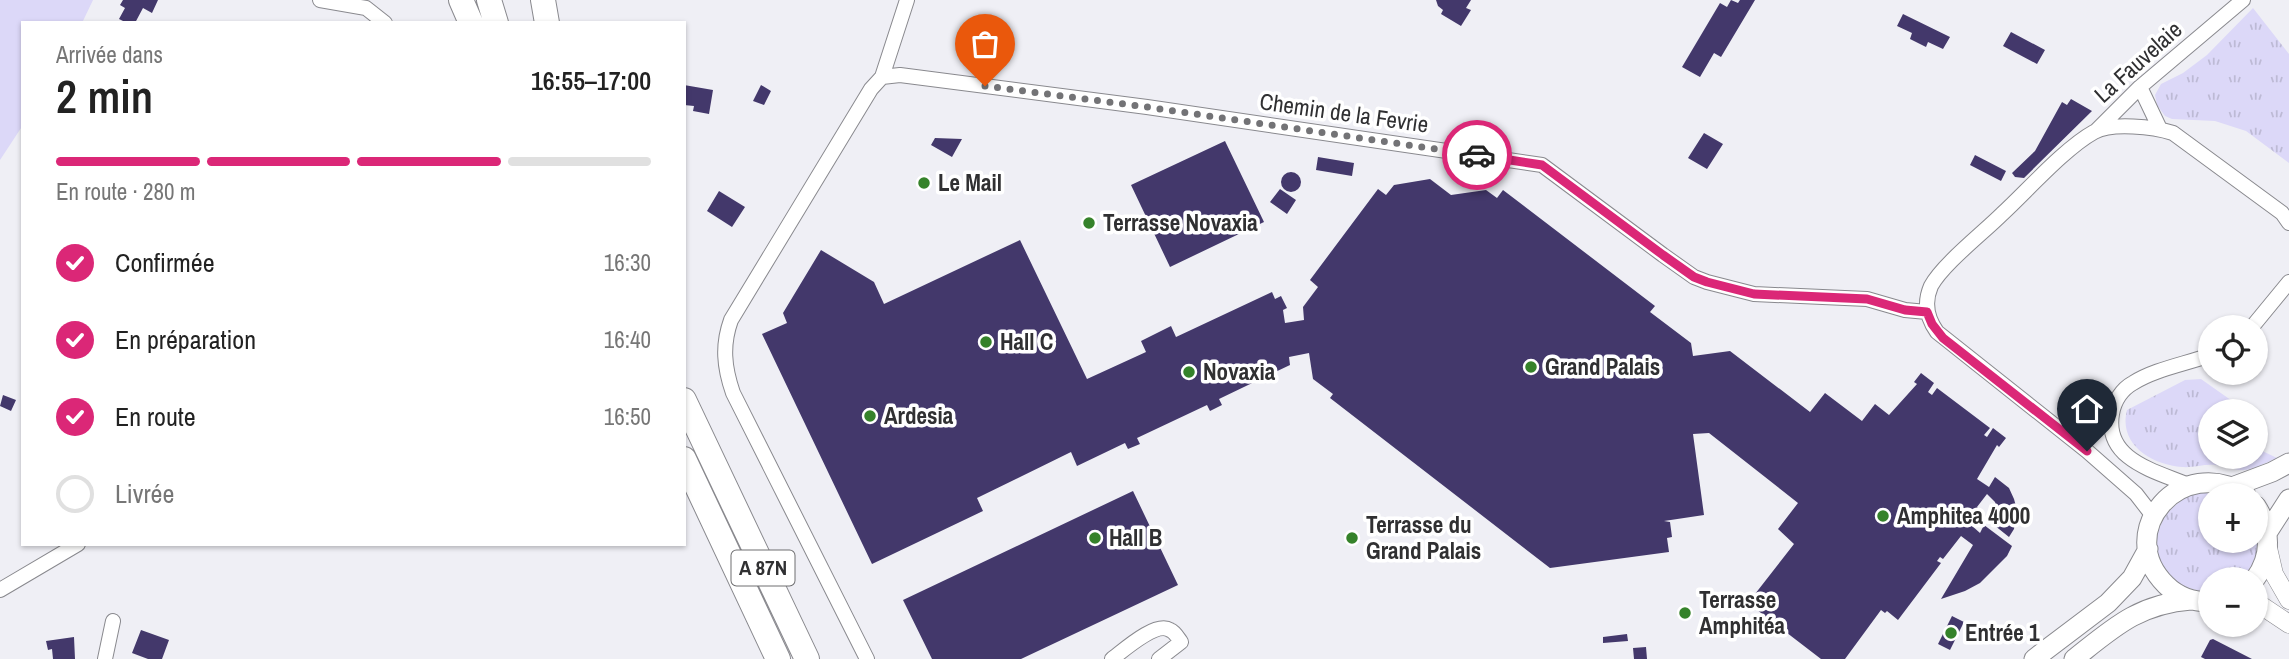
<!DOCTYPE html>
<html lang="fr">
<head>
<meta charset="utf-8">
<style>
	body { margin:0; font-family:"Archivo Narrow",sans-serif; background:#f6f6f6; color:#222; height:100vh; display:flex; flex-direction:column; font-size:26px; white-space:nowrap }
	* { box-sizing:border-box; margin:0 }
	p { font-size:23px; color:#767676 }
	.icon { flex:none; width:38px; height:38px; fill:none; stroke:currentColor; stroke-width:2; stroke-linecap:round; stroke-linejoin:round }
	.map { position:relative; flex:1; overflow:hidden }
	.panel { position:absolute; left:21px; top:21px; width:665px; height:525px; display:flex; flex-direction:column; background:#fff; border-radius:0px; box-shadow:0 2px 5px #0004 }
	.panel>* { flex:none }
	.fabs { position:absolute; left:2198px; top:315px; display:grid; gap:14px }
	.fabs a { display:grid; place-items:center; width:70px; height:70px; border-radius:50%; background:#fff; box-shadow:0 2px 5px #0004; font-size:35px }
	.pin { position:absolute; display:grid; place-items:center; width:60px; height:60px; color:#fff; margin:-72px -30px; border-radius:50% 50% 50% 0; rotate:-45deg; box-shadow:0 0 7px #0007 }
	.pin .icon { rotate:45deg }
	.courier { position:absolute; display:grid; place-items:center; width:70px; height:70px; margin:-35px; border:5px solid #db2777; border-radius:50%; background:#fff; color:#222; box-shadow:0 2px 9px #0007 }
	.headline em { font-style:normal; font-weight:600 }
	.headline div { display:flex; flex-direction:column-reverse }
	.headline { display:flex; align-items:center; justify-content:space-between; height:119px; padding:0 35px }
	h1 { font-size:46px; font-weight:600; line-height:52px }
	.bar { display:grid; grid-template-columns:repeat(4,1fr); gap:10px 7px; align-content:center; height:84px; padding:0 35px }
	.bar i { height:9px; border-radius:5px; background:#e0e0e0 }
	.bar .on { background:#db2777 }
	.bar p { grid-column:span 4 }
	ol { padding:0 35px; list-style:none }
	li { display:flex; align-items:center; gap:21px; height:77px }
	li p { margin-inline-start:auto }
	li .icon { padding:7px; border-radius:50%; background:#db2777; color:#fff; stroke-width:4 }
	li:last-child { color:#767676 }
	li i { width:38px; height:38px; border:4px solid #e0e0e0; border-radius:50% }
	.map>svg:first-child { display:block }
</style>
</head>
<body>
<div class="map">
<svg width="2289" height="659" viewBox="0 0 2289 659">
	<defs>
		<pattern id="grass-tufts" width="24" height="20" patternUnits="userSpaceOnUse" patternTransform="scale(1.75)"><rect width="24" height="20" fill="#dcd8f8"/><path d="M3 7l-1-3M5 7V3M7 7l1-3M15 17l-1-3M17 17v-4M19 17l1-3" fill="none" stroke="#bdbad5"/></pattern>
	</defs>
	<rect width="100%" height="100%" fill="#efeff5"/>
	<path fill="url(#grass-tufts)" d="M 2253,8 L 2289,54 L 2289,163 L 2246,131 L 2215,121 L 2172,119 L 2165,116 L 2157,105 L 2155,95 L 2161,84 L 2183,73 L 2207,55 Z
		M 2201,379 L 2235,403 L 2226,411 L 2210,411 L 2210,457 L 2256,457 L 2256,448 L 2277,458 C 2267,462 2257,468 2246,470 C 2236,471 2225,466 2215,465 C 2204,464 2193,468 2182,467 C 2151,465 2118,444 2127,410 L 2185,380 Z
		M 2198,492 L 2217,492 L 2226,495 L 2210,495 L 2210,541 L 2256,541 L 2256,527 C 2260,547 2256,563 2243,578 L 2210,579 L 2210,592 C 2147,589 2136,516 2198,492 Z"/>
	<path fill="#dcd8f8" d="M 0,0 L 93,0 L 82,23 L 23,23 L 23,125 L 0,160 Z"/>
	<path fill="#43386b" d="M 123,0 L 158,0 L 152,13 L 143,8 L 135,23 L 127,23 L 119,19 L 125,8 L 120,5 Z
		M 1436,0 L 1471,0 L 1466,8 L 1471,10 L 1461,26 L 1441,14 L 1443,10 L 1438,6 Z
		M 1731,0 L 1738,3 L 1740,0 L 1755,0 L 1721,57 L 1714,53 L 1700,77 L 1682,67 L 1720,3 L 1727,7 Z
		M 1903,14 L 1950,37 L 1943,49 L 1928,42 L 1926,47 L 1910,39 L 1912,33 L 1897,26 Z
		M 2011,32 L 2045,50 L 2037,64 L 2003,46 Z
		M 684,85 L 713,90 L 709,114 L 693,111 L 694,106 L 684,105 Z
		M 761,85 L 771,91 L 764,105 L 753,101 Z
		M 2071,99 L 2092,111 L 2024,178 L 2015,177 L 2012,173 L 2035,151 L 2062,102 L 2067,105 Z
		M 1704,133 L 1723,144 L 1707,169 L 1688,158 Z
		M 935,138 L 962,139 L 952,157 L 931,145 Z
		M 1225,141 L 1264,222 L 1170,267 L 1131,185 Z
		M 1975,155 L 2006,171 L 2001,181 L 1970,165 Z
		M 1318,157 L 1354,163 L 1352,176 L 1316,170 Z
		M1281 182a10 10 0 1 1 20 0a10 10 0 1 1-20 0Z
		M 1430,179 L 1451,195 L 1486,190 L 1497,198 L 1503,190 L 1655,306 L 1650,312 L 1691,343 L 1693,356 L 1730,351 L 1810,412 L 1825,393 L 1862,421 L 1875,404 L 1889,415 L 1917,384 L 1914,382 L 1921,373 L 1934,383 L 1928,392 L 1932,395 L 1937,388 L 1990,428 L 1984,435 L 1987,437 L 1993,428 L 2006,438 L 1999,447 L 1997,445 L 1977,479 L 1989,487 L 1995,477 L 2009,488 L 2014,499 L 2017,510 L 2014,529 L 2009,537 L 1994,525 L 1998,517 L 1997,508 L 1995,502 L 1987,494 L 1977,507 L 1981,511 L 1971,525 L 1980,533 L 1984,525 L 2012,546 L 2007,556 L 1980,583 L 1965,591 L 1941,599 L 1973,545 L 1961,536 L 1943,559 L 1940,557 L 1937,561 L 1941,563 L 1898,620 L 1887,611 L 1885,613 L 1881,610 L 1845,659 L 1821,659 L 1748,603 L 1794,544 L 1778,529 L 1798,503 L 1709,433 L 1693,434 L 1704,515 L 1664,521 L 1670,522 L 1672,537 L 1667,538 L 1669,552 L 1550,568 L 1330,398 L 1333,394 L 1313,379 L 1309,353 L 1289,357 L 1290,365 L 1219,399 L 1222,405 L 1210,411 L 1207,405 L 1137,438 L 1140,444 L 1128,449 L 1125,443 L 1077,466 L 1071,452 L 977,498 L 983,511 L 872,564 L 762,334 L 787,323 L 783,313 L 821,250 L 874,282 L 884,304 L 1020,240 L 1087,379 L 1146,352 L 1141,341 L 1171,326 L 1176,337 L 1272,292 L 1275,299 L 1281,296 L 1287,308 L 1283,310 L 1285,323 L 1304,320 L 1303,307 L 1318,287 L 1310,280 L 1378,189 L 1386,195 L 1394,185 Z
		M 1280,189 L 1296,200 L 1287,214 L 1270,202 Z
		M 719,191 L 745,207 L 732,227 L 707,211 Z
		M 3,395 L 16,400 L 11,411 L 0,406 Z
		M 1133,491 L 1178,585 L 1021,659 L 932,659 L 903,600 Z
		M 1952,616 L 1964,622 L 1950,650 L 1938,644 Z
		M 141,630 L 169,640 L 162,659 L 148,659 L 132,653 Z
		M 1627,634 L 1628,641 L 1603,643 L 1603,637 Z
		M 74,637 L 75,659 L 53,659 L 52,649 L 48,650 L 46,641 Z
		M 2213,639 L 2252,659 L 2205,659 L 2201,657 L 2210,640 Z
		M 1646,647 L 1647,659 L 1634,659 L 1633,648 Z"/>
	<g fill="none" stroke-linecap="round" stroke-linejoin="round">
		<defs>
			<path id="minor" d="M 320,0 L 366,8 L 385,23
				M 882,77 L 900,75 L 1147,107 L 1542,165 L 1663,255 L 1694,277 L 1707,282 L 1754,294 L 1867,299 L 1905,310 L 1927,312
				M 882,77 L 907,0
				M 2140,87 L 2160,129
				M 2096,131 L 2140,87 L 2243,0
				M 2252,327 L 2289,282
				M 2188,485 C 2156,471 2104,460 2112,414 C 2114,401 2122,389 2133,383 C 2155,369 2186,364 2210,355
				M 2153,516 L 2136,494 L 2087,451 L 1937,332 C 1927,318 1924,302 1931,286 C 1943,264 1983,233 2002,214 C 2027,191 2065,148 2094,132 C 2112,122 2154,127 2173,133 L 2282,213 L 2289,223
				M 0,590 L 78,544
				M 105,659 L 113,621
				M 867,659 L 733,393 C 724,367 722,345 731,320 L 871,89 L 882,77
				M 1112,659 C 1124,650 1156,621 1170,630 C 1175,632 1178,638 1181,642 L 1159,659"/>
			<path id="tertiary" d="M 2268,548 L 2274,574 L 2289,600
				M 2256,602 L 2289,624"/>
			<path id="secondary" d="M 2232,487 L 2272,472 L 2289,463
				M 2267,533 L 2289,499
				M 2255,579 C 2272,556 2271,529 2256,506
				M 2210,602 C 2194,602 2178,597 2166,585 C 2112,532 2182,452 2246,495
				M 2034,659 L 2108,603 L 2132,578 L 2148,549
				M 2074,659 C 2113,628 2138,604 2191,600"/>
			<path id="motorway" d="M 461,0 L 471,23
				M 489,0 L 496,23
				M 543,0 L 547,23
				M 684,400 L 807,659
				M 684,459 L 778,659"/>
		</defs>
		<use href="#minor" stroke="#89898e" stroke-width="16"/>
		<use href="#tertiary" stroke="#89898e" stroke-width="19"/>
		<use href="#secondary" stroke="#89898e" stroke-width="21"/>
		<use href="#motorway" stroke="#89898e" stroke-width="26"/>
		<use href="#minor" stroke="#fff" stroke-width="14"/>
		<use href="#tertiary" stroke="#fff" stroke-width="18"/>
		<use href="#secondary" stroke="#fff" stroke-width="19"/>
		<use href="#motorway" stroke="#fff" stroke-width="24"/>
	</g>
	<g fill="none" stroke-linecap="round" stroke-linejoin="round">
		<path stroke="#737376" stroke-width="7" stroke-dasharray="0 12.6" d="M 985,86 L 1147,107 L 1477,155"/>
		<path stroke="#db2777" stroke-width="9" d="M 1477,155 L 1542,165 L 1663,255 L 1694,277 L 1707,282 L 1754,294 L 1867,299 L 1905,310 L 1927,312 L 1932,324 L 1943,338 L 2087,451"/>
	</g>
	<g fill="#35822a" stroke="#fff" stroke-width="2.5">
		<circle cx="924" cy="183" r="7"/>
		<circle cx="1089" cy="223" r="7"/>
		<circle cx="986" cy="342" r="7"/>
		<circle cx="1531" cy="367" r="7"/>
		<circle cx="1189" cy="372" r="7"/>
		<circle cx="870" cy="416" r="7"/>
		<circle cx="1883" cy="516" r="7"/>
		<circle cx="1095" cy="538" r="7"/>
		<circle cx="1352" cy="538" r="7"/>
		<circle cx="1685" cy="613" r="7"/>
		<circle cx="1951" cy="633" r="7"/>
	</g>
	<g text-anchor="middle" stroke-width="7" stroke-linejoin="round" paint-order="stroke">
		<rect fill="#fff" stroke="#6e6e70" stroke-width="2" x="731.5" y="550.5" width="63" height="35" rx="5"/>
		<g font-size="21" font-weight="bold" fill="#303032">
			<text x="763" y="575">A 87N</text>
		</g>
		<g font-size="23" fill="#303032" stroke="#fff">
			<text transform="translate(2138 62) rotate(-42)" y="8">La Fauvelaie</text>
			<text transform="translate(1344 113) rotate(8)" y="8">Chemin de la Fevrie</text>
		</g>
		<g font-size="23" font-weight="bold" fill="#303032" stroke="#fff" text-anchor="start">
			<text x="938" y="191">Le Mail</text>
			<text x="1103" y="231">Terrasse Novaxia</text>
			<text x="1000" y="350">Hall C</text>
			<text x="1545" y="375">Grand Palais</text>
			<text x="1203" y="380">Novaxia</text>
			<text x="884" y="424">Ardesia</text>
			<text x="1897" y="524">Amphitea 4000</text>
			<text x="1366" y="533">Terrasse du<tspan x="1366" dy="26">Grand Palais</tspan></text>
			<text x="1109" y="546">Hall B</text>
			<text x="1699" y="608">Terrasse<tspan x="1699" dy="26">Amphitéa</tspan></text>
			<text x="1965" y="641">Entrée 1</text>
		</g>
	</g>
</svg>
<div class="fabs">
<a><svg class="icon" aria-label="locate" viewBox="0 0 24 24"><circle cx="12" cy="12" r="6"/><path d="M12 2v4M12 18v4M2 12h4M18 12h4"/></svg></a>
<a><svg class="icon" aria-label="layers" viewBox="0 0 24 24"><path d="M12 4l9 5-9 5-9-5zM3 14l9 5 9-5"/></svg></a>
<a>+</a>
<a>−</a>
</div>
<div class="pin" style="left:985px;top:86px;background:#ea580c"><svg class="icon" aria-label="bag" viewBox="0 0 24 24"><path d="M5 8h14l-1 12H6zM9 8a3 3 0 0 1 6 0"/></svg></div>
<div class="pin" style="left:2087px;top:451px;background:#1f2937"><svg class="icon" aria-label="home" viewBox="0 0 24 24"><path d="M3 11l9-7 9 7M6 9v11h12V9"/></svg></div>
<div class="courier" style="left:1477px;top:155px"><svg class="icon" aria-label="car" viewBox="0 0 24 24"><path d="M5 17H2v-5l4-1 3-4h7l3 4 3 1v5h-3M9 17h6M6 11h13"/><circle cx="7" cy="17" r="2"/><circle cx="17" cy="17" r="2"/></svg></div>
<section class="panel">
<div class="headline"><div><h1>2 min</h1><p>Arrivée dans</p></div><em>16:55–17:00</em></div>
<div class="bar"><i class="on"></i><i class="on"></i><i class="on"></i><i></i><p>En route · 280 m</p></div>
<ol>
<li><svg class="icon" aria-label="check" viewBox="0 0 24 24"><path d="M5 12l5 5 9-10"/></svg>Confirmée<p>16:30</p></li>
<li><svg class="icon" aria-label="check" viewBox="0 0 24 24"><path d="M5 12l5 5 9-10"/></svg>En préparation<p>16:40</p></li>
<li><svg class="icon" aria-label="check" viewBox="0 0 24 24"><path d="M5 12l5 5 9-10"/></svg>En route<p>16:50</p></li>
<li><i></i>Livrée</li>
</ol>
</section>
</div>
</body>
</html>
